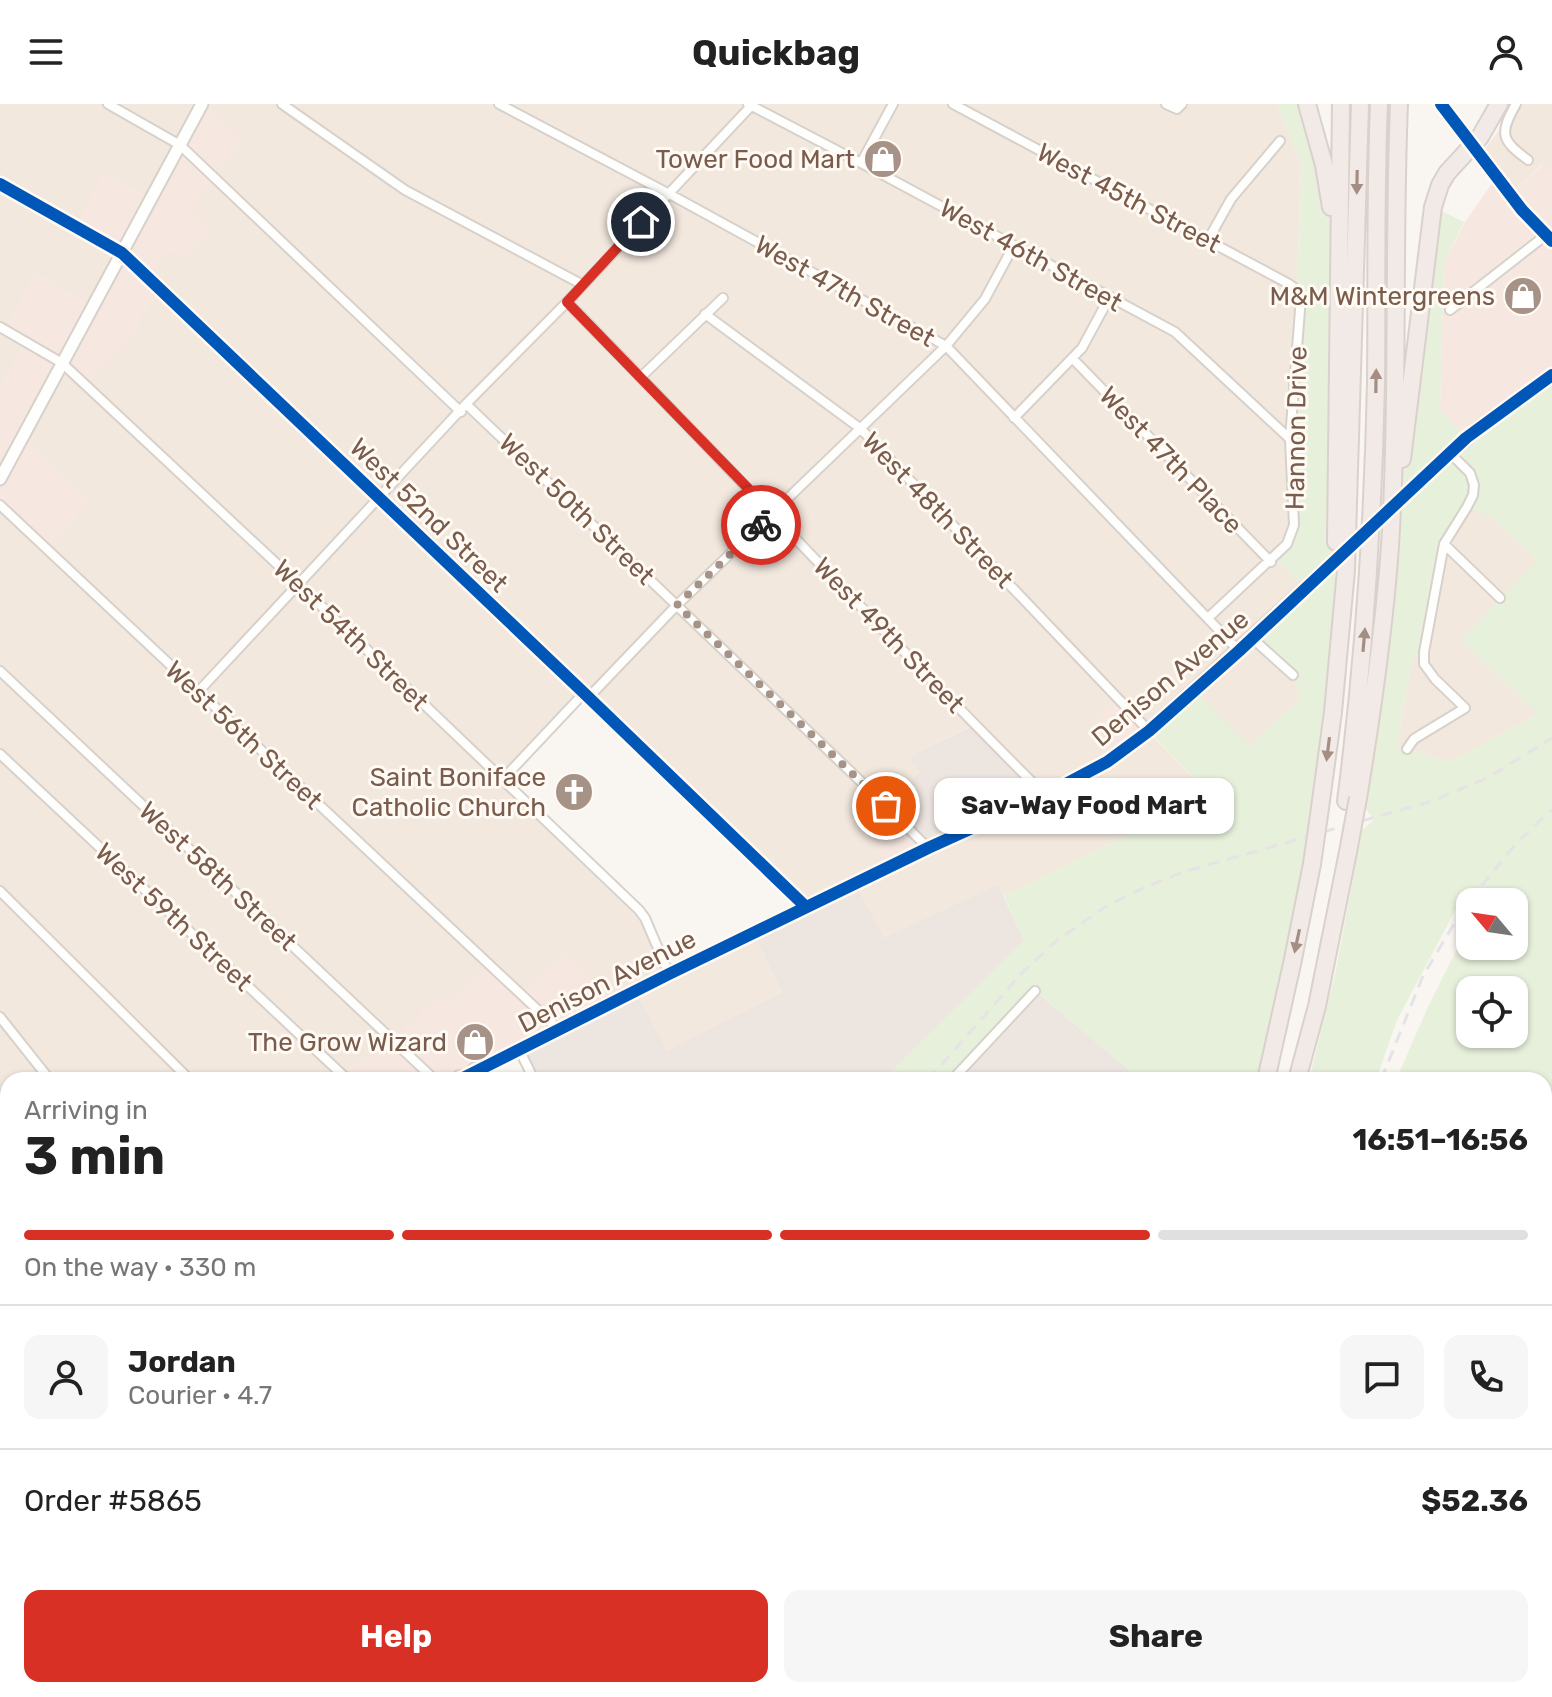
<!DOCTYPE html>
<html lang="en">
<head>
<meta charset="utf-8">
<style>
	body { margin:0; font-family:Rubik,sans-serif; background:#f6f6f6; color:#222; height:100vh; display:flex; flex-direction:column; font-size:30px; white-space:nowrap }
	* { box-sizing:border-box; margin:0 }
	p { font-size:26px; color:#767676 }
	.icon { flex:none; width:44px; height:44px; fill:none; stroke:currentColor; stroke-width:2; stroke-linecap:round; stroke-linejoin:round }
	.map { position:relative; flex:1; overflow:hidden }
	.drawer { position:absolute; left:0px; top:968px; width:1552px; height:626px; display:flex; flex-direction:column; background:#fff; border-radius:24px 24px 0 0; box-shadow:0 2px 6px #0004 }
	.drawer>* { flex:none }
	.needle { width:52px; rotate:299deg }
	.buttons { position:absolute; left:1456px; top:784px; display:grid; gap:16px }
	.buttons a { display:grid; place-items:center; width:72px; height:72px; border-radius:16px; background:#fff; box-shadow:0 2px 6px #0004; font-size:40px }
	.pin { position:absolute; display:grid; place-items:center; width:68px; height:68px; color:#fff; margin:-34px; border:4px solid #fff; border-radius:50%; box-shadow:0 2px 8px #0007 }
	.courier { position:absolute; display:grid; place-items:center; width:80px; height:80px; margin:-40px; border:6px solid #d93025; border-radius:50%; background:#fff; color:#222; box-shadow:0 2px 10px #0007 }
	.bubble { position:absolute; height:56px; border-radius:16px; background:#fff; box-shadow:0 2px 6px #0004; font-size:26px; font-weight:700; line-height:56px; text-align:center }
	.head em { font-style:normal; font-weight:700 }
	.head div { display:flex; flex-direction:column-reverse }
	.head { display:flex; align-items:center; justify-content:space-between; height:136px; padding:0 24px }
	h1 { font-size:52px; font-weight:700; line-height:60px }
	.bar { display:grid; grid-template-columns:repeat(4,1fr); gap:12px 8px; align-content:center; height:96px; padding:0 24px }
	.bar i { height:10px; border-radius:6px; background:#e0e0e0 }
	.bar .active { background:#d93025 }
	.bar p { grid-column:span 4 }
	.line { display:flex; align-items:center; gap:20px; padding:0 24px; border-top:2px solid #e0e0e0 }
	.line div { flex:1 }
	.round { display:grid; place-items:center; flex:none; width:84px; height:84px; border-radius:16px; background:#f6f6f6 }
	.primary-button { display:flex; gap:16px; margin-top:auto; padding:16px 24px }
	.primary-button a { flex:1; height:92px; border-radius:16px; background:#d93025; color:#fff; font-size:32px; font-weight:700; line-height:92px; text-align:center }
	.primary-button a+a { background:#f6f6f6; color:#222 }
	header { display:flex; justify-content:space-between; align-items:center; height:104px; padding:0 24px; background:#fff; font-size:36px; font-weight:700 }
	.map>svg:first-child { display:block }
</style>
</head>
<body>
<header><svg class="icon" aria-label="menu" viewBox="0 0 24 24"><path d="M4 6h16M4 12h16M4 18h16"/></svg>Quickbag<svg class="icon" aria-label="person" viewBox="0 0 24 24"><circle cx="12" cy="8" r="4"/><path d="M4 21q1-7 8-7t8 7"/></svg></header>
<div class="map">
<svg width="1552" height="1593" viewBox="0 0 1552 1593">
	<rect width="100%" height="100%" fill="#f9f5f0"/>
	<path fill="#f2e8de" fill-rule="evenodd" d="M 0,0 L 202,0 L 151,95 L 105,69 L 122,149 L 93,202 L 35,170 L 26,238 L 0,286 Z
		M 204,0 L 1277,0 L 1301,59 L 1297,185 L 1305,484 L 1293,571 L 1300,596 L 1249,642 L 1149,628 L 1210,691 L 1004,792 L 998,782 L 883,835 L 806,803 L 584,589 L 503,674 L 639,806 L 669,869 L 753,829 L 782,888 L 666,948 L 635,887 L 614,898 L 521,890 L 489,861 L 448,900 L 438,891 L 393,937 L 341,970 L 335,976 L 8,976 L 8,1148 L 0,1138 L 0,401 L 88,400 L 22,333 L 62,259 L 140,223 L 134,217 L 162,188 L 146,172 L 171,145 L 210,127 L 189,105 L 216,76 L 211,70 ZM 974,621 L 893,761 L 851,716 L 876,692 L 886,702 L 920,668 L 909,656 L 916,649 Z
		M 1516,0 L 1552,0 L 1552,70 L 1542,61 L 1510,90 L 1481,50 L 1507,16 Z
		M 1467,403 L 1491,412 L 1537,456 L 1538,610 L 1450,658 L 1397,642 L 1412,555 L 1444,440 Z
		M 8,1276 L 8,1551 L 0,1557 L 0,1280 Z"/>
	<path fill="#f6e8e1" d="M 204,0 L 243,38 L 212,70 L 217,76 L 189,105 L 211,127 L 182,156 L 171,146 L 147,172 L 162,188 L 134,217 L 140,223 L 87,282 L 63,259 L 22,333 L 88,399 L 46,444 L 0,401 L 0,286 L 26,238 L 4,225 L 35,170 L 93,202 L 121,150 L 75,123 L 104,68 L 151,94 Z
		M 1543,61 L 1552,70 L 1552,271 L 1466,334 L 1440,304 L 1444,158 L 1465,118 L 1497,72 L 1510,90 Z
		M 1117,594 L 1149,627 L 1123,647 L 1094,615 Z
		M 876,692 L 928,744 L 893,761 L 851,716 Z
		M 565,848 L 614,898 L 459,976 L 335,976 L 341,970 L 393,937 L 438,890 L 448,899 L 489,860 L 521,890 Z
		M 0,1138 L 8,1148 L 8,1276 L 0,1280 Z"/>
	<path fill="#ede5e0" d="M 975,621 L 1045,691 L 928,744 L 886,702 L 920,668 L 909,656 L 916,649 Z
		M 855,780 L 884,834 L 998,781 L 1024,836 L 1035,887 L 1141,976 L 542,976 L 519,945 L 635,887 L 667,947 L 782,888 L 753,829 Z
		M 8,1551 L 8,1586 L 478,1586 L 472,1593 L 0,1593 L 0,1557 Z"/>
	<path fill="#e7f0db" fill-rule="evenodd" d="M 1277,0 L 1307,0 L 1330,93 L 1333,132 L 1337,387 L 1333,608 L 1266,976 L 1141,976 L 1035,887 L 952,976 L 882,976 L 1024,836 L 1004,792 L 1210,691 L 1149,627 L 1194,587 L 1249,642 L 1300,596 L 1293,571 L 1252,534 L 1305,484 L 1275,453 L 1291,430 L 1290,335 L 1301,193 L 1297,186 L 1301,59 Z
		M 1433,103 L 1464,118 L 1444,158 L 1440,304 L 1466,334 L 1552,271 L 1552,1349 L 1544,1349 L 1544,976 L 1396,976 L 1428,903 L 1470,819 L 1456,805 L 1397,916 L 1376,976 L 1309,976 L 1336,866 L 1362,726 L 1374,716 L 1358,694 ZM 1467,404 L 1491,412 L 1537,456 L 1461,536 L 1538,610 L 1450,658 L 1397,642 L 1412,555 L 1424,548 L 1444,440 ZM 1470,798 L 1514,798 L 1514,842 L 1470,842 ZM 1470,886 L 1514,886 L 1514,930 L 1470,930 Z
		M 1544,1353 L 1552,1354 L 1552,1593 L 1217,1593 L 1219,1586 L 1544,1586 Z
		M 478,1586 L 579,1586 L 564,1593 L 472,1593 Z
		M 1023,1586 L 1117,1586 L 1116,1593 L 1020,1593 Z"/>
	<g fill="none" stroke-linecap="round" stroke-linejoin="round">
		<path stroke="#d0e8ea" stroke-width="3" d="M 1544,1028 L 1552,1009
			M 1200,1593 L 1202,1586"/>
		<defs>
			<path id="minor" d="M 108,0 L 180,41 L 461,308
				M 282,0 L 405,86 L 583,181
				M 499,0 L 675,93 L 946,242 L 1239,547
				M 748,0 L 861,59 L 1175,228 L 1290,335
				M 953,0 L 1289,180 L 1297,186 L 1301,193 L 1290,335 L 1294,421 L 1287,440 L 1208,514
				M 1166,0 L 1177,5 L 1182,0
				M 1516,0 C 1499,30 1501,36 1528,56
				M 861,59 L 893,0
				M 0,80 L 122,149 L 584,589 L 806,803
				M 1208,136 L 1231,95 L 1280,37
				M 567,198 C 728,361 883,530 1045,691
				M 1450,206 L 1546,131
				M 705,210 L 861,325 L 1149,627
				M 0,223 L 62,259 L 293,475 L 639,806 L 645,814 L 669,870
				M 1072,254 L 1271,458
				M 642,272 L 723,194
				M 466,300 L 875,691 L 928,744
				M 1014,314 L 1082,244 L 1109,194
				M 0,401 L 558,925
				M 1444,440 L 1500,494
				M 1252,534 L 1293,571
				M 0,567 L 435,976
				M 198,588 L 466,300 L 567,198 L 751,2
				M 588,594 L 677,501 L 946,242 L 985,195 L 1014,141
				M 1407,645 L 1414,635 L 1465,604 L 1435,575 L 1424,560 L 1424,548 L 1444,440 L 1467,403 L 1473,391 L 1474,381 L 1470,369 L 1450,349
				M 0,650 L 348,976
				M 503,675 L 584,589
				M 0,787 L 190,976
				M 0,913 L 50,976
				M 519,945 L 534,976
				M 952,976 L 1035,887
				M 0,1065 L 8,1075
				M 1544,1100 L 1552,1083
				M 0,1238 L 8,1254
				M 1544,1277 L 1552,1281
				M 0,1449 L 8,1465
				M 0,1557 L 8,1551
				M 839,1593 L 840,1586
				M 1247,1593 L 1249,1586"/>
			<path id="tertiary" d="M 0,375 L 202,0"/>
			<path id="secondary" d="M 1441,0 L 1522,106 L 1552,137
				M 1434,364 L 1476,326 L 1552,271
				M 459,976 L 669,870 L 928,744 L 1045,691 L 1107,658 L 1149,627 L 1305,484
				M 0,1208 L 8,1204"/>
			<path id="motorway" d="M 1307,0 L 1324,61 L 1331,103
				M 1402,355 L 1433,103 L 1440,81 L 1447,69 L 1480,33 L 1499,0
				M 1336,438 L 1341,0
				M 1358,694 C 1372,610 1384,527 1390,442 C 1399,295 1393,147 1399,0
				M 1346,697 C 1364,558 1373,420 1376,279 C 1377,186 1375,93 1379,0
				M 1320,704 L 1333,608 L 1346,466 L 1360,0
				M 476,967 L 481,976
				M 460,975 L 460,976
				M 1266,976 L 1292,860 L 1312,760
				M 1297,976 L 1317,902 L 1348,748
				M 887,1586 L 889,1593
				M 952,1586 L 955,1593
				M 1010,1593 L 1012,1586
				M 1130,1593 L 1131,1586"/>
		</defs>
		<use href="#minor" stroke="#d7d1cb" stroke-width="12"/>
		<use href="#tertiary" stroke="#d7d1cb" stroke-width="15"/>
		<use href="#secondary" stroke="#d9d2cb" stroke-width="16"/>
		<use href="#motorway" stroke="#dad1cc" stroke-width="20"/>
		<use href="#minor" stroke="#fefefd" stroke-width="8"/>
		<use href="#tertiary" stroke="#fefefd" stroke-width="11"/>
		<use href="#secondary" stroke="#fefefd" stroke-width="12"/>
		<use href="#motorway" stroke="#f2eae7" stroke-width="16"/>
		<path stroke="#e6e3e7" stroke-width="3" stroke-dasharray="12 8" stroke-linecap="butt" d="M 928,976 L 1022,869 L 1055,838 L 1105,803 L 1134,788 L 1183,768 L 1432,697 L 1487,674 L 1552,634
			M 1381,976 L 1423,872 L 1464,803 L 1515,741 L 1552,705
			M 87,1593 L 95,1586
			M 1170,1593 L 1172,1586"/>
		<defs>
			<path id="secondary-bridge" d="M 1305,484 L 1434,364"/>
			<path id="motorway-bridge" d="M 1348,748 L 1358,694
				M 1312,760 L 1320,704"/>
		</defs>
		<use href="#secondary-bridge" stroke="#d9d2cb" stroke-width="16" stroke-linecap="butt"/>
		<use href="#motorway-bridge" stroke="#dad1cc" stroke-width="20" stroke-linecap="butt"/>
		<use href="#secondary-bridge" stroke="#fefefd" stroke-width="12"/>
		<use href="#motorway-bridge" stroke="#f2eae7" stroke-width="16"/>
		<defs>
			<path id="cycleway" d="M 1441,0 L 1522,106 L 1552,137
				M 0,80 L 122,149 L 584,589 L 806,803
				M 459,976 L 669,870 L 928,744 L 1045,691 L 1107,658 L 1149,627 L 1239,547 L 1466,334 L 1552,271"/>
		</defs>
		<use href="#cycleway" stroke="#fffaf3" stroke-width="17"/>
		<use href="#cycleway" stroke="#0057b8" stroke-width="12"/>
	</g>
	<defs><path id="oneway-solid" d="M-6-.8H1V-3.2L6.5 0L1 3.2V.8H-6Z" transform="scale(2)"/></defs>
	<g fill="#a48e83">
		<use href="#oneway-solid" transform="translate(1357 78) rotate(91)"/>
		<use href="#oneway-solid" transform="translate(1376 277) rotate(-89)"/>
		<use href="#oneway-solid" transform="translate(1364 536) rotate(-85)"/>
		<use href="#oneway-solid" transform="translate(1328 645) rotate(97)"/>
		<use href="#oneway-solid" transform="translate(1297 837) rotate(102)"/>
	</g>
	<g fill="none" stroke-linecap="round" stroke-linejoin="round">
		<path stroke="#a69286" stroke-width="8" stroke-dasharray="0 14.4" d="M 761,421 L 677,501 L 886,702"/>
		<path stroke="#d93025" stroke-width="10" d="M 641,118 L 567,198 L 773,410 L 761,421"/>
	</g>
	<defs>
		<symbol id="shop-disc" viewBox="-11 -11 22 22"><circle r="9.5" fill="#a69286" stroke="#fffaf3"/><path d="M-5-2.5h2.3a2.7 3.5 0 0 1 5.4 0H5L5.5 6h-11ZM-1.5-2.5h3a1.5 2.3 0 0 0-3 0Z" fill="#fff"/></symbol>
		<symbol id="church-disc" viewBox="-11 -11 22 22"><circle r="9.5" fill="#a69286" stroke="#fffaf3"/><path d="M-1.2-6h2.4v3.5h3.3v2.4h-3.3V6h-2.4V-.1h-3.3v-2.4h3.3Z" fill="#fff"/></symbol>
	</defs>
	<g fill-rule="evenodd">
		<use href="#shop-disc" x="861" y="33" width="44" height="44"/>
		<use href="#shop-disc" x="1501" y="170" width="44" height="44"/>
		<use href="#church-disc" x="552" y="666" width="44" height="44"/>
		<use href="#shop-disc" x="453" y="916" width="44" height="44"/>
	</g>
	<g text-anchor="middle" stroke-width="6" stroke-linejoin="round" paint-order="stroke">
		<g font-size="26" fill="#7a5c4d" stroke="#fffaf3" text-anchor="end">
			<text x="855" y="64">Tower Food Mart</text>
			<text x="1495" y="201">M&amp;M Wintergreens</text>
			<text x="546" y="682">Saint Boniface<tspan x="546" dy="30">Catholic Church</tspan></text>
			<text x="447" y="947">The Grow Wizard</text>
		</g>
		<g font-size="26" fill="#7a5c4d" stroke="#fffaf3">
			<text transform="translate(1129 94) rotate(28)" y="9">West 45th Street</text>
			<text transform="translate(1031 151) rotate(29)" y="9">West 46th Street</text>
			<text transform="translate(845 187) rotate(29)" y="9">West 47th Street</text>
			<text transform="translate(1296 324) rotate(-89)" y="9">Hannon Drive</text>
			<text transform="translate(1171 356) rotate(46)" y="9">West 47th Place</text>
			<text transform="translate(577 405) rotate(44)" y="9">West 50th Street</text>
			<text transform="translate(938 406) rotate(46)" y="9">West 48th Street</text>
			<text transform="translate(429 411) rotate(44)" y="9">West 52nd Street</text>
			<text transform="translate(351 531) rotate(44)" y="9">West 54th Street</text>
			<text transform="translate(889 531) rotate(46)" y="9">West 49th Street</text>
			<text transform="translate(1170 574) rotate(-40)" y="9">Denison Avenue</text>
			<text transform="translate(244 631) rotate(43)" y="9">West 56th Street</text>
			<text transform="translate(218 772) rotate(43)" y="9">West 58th Street</text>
			<text transform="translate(174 813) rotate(43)" y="9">West 59th Street</text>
			<text transform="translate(607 877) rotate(-27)" y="9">Denison Avenue</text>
		</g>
	</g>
</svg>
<div class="buttons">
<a><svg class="needle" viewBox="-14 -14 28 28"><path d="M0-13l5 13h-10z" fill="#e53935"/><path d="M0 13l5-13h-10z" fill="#767676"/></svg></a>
<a><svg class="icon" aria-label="locate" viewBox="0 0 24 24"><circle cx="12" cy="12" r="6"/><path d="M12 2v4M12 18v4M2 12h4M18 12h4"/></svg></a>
</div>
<div class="pin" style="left:886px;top:702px;background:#ea580c"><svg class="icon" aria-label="bag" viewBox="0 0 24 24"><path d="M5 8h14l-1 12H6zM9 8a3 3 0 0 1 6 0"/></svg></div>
<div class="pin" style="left:641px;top:118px;background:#1f2937"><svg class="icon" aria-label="home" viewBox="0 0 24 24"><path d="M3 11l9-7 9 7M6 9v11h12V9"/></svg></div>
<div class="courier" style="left:761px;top:421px"><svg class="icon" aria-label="bike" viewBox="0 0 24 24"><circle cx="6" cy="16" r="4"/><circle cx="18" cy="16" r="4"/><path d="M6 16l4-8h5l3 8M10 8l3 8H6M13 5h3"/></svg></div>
<div class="bubble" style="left:934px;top:674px;width:300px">Sav-Way Food Mart</div>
<section class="drawer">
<div class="head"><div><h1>3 min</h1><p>Arriving in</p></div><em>16:51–16:56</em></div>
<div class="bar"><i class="active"></i><i class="active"></i><i class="active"></i><i></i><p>On the way · 330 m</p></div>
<div class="line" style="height:144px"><a class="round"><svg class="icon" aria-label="person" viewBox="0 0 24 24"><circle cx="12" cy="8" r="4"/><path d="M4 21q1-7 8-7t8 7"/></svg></a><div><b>Jordan</b><p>Courier · 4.7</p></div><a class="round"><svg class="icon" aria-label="chat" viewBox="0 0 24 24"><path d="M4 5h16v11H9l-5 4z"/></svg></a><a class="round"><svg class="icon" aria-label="phone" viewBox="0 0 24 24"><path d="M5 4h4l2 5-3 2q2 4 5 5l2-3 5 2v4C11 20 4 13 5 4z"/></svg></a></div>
<div class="line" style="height:104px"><div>Order #5865</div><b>$52.36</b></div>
<div class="primary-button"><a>Help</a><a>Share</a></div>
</section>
</div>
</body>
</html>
